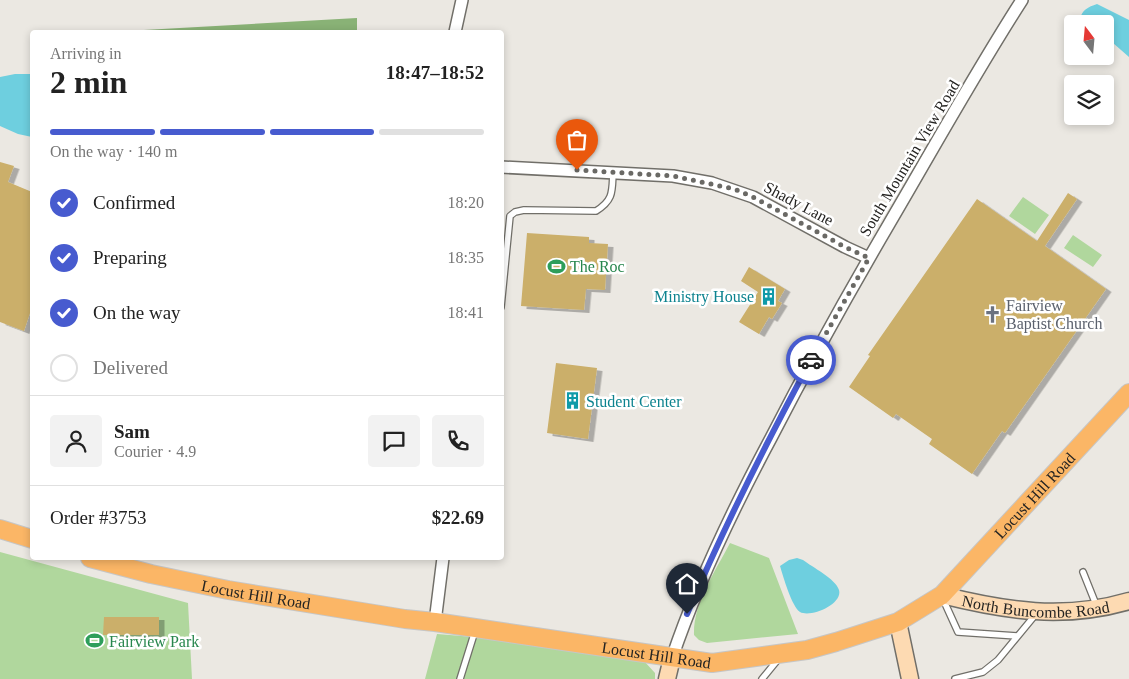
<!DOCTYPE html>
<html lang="en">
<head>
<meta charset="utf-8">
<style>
	body { margin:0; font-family:Georgia,serif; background:#f2f2f2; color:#222; height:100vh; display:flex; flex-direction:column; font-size:19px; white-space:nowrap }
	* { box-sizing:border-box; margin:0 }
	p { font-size:16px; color:#767676 }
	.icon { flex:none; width:28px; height:28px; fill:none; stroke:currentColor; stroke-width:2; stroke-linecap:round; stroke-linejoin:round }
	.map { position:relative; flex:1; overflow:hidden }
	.side { position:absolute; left:30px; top:30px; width:474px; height:530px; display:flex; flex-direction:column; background:#fff; border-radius:5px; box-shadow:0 2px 8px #0003 }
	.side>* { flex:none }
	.needle { width:32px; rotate:344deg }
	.buttons { position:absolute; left:1064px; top:15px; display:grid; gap:10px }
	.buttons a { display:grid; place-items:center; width:50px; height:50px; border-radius:5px; background:#fff; box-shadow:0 2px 8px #0003; font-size:25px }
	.pin { position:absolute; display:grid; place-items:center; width:42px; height:42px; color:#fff; margin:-51px -21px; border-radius:50% 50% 50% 0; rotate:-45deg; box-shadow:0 0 5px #0007 }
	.pin .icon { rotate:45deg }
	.courier { position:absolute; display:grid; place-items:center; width:50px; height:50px; margin:-25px; border:4px solid #475bcf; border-radius:50%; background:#fff; color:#222; box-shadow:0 1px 6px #0007 }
	.headline em { font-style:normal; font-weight:600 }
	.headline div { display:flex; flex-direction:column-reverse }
	.headline { display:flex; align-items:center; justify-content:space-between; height:85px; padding:0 20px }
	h1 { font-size:32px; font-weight:600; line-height:38px }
	.bar { display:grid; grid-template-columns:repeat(4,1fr); gap:8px 5px; align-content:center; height:60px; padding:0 20px }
	.bar i { height:6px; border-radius:4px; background:#e0e0e0 }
	.bar .selected { background:#475bcf }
	.bar p { grid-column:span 4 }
	.line { display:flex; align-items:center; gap:12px; padding:0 20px; border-top:1px solid #e0e0e0 }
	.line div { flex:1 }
	.round { display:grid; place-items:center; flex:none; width:52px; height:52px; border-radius:5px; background:#f2f2f2 }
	ol { padding:0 20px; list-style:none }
	li { display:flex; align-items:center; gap:15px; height:55px }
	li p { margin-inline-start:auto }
	li .icon { padding:5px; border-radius:50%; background:#475bcf; color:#fff; stroke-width:4 }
	li:last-child { color:#767676 }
	li i { width:28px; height:28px; border:2px solid #e0e0e0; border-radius:50% }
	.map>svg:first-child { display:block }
</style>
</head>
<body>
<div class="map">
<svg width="1129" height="679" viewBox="0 0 1129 679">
	<defs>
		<filter id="shadow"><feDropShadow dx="5.5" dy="3" stdDeviation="0" flood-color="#0004"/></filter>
	</defs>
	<rect width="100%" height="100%" fill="#ebe8e2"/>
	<path fill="#b0d79d" d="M 1023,197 L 1049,215 L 1035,234 L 1009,216 Z
		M 1073,235 L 1102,255 L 1093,267 L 1064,248 Z
		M 730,543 L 769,558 L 798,634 L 707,643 L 699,640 L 694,635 C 693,603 715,572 730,543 Z
		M 0,552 L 188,603 L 192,679 L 0,679 Z
		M 437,634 L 499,639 L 644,661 L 655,673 L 655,679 L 425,679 Z"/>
	<path fill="#89b276" d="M 357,18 L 357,32 L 108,32 Z"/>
	<path fill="#6ecfdf" d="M 1097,4 L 1129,20 L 1129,57 L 1105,36 L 1105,24 L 1086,24 L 1080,19 C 1082,10 1088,7 1097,4 Z
		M 15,74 L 32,74 L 32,137 L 18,134 L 0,126 L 0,77 Z
		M 797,558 L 803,560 C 812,567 836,579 839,590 C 843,604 811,618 800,612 C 792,607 783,576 780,566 L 789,560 Z"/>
	<path fill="#cbaf6a" filter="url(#shadow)" d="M 0,162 L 14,166 L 8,182 L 32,192 L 32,307 L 24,331 L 0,322 Z
		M 1068,193 L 1077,199 L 1045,246 L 1106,289 L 1005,433 L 1002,431 L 972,474 L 929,444 L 932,439 L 896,414 L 893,418 L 849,387 L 870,356 L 868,355 L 977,199 L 1037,241 Z
		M 527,233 L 589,237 L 589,243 L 608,244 L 605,290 L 586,289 L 584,310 L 521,306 Z
		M 749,267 L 785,289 L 778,301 L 782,303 L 772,319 L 769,317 L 759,334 L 739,322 L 758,292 L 741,281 Z
		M 556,363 L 597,368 L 588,439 L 547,433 Z
		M 104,617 L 159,617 L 159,635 L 103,635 Z"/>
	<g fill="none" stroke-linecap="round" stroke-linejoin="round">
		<defs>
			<path id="lane" d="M 501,307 L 510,216 L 515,212 L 524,210 L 596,211 C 614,200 612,191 613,172
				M 1083,572 L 1097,607
				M 943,599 L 958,632 L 1017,636
				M 460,679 L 475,631
				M 762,679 L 780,657
				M 955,679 L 983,672 L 998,660 L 1036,614"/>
			<path id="street" d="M 455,32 L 462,0
				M 501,167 L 673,176 L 712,183 L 753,197 L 845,247 L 869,258
				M 435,622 L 443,558
				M 672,658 C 698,581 733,509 771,438 C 808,366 848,294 889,224 C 933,149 975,73 1022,0"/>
			<g id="secondary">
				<path id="s1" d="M 942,595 C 1006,611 1064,620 1129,601"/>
				<path d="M 898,622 L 910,679"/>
				<path d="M 667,679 L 672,658"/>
			</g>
			<g id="primary">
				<path d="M 0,529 L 32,539"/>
				<path id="s2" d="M 90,558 L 151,574 L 228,590 L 405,619 L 435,622 L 712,663 L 807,650 L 836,642 L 898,622 L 942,595 L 1129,393"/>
			</g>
		</defs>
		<use href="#lane" stroke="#716f69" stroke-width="8"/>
		<use href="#street" stroke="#716f69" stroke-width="14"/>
		<use href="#secondary" stroke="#716f69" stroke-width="19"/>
		<use href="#primary" stroke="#c6c6c6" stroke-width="20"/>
		<use href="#lane" stroke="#fff" stroke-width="5.5"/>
		<use href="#street" stroke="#fff" stroke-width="11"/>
		<use href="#secondary" stroke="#fddab2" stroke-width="16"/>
		<use href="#primary" stroke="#fbb666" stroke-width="18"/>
	</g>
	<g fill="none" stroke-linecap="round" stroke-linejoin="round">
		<path stroke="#6a6965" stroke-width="5" stroke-dasharray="0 9" d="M 577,170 L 673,176 L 734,189 L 753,197 L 845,247 L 869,258 L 811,360"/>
		<path stroke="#475bcf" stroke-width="6" d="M 687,614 C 724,527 766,443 811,360"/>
	</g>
	<defs>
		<symbol id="stadium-bare" viewBox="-9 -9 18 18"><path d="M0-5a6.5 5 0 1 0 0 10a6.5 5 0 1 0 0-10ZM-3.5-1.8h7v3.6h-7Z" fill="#2e9e5b" stroke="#fff" stroke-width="2.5" paint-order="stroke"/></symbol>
		<symbol id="building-bare" viewBox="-9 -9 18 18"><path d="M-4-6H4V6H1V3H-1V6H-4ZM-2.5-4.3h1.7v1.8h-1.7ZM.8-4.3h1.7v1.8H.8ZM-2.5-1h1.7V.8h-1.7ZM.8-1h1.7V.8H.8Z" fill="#0f9aa8" stroke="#fff" stroke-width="2.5" paint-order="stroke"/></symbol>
		<symbol id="church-bare" viewBox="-9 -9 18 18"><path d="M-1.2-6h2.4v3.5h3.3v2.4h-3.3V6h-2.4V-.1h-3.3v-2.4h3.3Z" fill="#6b7280" stroke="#fff" stroke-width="2.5" paint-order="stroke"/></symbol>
	</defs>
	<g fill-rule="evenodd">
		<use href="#stadium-bare" x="544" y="254" width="25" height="25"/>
		<use href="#building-bare" x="756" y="284" width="25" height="25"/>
		<use href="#church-bare" x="980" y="302" width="25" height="25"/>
		<use href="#building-bare" x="560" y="388" width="25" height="25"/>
		<use href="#stadium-bare" x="82" y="628" width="25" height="25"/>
	</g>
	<g text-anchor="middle" stroke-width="5" stroke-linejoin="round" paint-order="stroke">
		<g font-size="16" fill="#252422" stroke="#fff">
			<text transform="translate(909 158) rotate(-59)" y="6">South Mountain View Road</text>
			<text transform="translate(799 203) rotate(28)" y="6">Shady Lane</text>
			<text dy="6" stroke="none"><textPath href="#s2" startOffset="1010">Locust Hill Road</textPath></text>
			<text dy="6" stroke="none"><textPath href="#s2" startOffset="170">Locust Hill Road</textPath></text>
			<text dy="6" stroke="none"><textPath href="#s1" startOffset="95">North Buncombe Road</textPath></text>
			<text dy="6" stroke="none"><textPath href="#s2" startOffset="575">Locust Hill Road</textPath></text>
		</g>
		<g font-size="16" fill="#27864d" stroke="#fff" text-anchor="start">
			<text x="570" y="272">The Roc</text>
			<text x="109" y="647">Fairview Park</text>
		</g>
		<g font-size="16" fill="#0d838f" stroke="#fff" text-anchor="end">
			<text x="754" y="302">Ministry House</text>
			<text x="586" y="407" text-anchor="start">Student Center</text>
		</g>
		<g font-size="16" fill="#5b616d" stroke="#fff" text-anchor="start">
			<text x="1006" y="311">Fairview<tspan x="1006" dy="18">Baptist Church</tspan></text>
		</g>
	</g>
</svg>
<div class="buttons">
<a><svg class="needle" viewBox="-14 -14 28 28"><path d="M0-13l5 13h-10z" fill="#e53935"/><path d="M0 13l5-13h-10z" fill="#767676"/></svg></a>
<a><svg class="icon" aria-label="layers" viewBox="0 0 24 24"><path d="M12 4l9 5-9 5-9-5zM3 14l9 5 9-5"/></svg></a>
</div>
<div class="pin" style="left:577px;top:170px;background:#ea580c"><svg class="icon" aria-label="bag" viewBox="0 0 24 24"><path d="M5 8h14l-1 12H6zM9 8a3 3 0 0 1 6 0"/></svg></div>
<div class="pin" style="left:687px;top:614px;background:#1f2937"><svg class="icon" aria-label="home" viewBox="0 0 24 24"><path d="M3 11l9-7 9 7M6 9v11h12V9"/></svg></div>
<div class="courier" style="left:811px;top:360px"><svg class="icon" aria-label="car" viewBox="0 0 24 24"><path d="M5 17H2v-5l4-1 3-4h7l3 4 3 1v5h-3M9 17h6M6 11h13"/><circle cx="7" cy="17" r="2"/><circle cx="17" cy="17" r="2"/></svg></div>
<section class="side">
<div class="headline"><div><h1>2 min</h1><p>Arriving in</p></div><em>18:47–18:52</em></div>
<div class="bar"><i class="selected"></i><i class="selected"></i><i class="selected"></i><i></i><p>On the way · 140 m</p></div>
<ol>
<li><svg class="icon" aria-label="check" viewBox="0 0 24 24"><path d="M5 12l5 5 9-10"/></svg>Confirmed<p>18:20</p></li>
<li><svg class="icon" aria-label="check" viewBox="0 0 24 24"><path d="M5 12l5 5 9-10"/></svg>Preparing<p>18:35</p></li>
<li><svg class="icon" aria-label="check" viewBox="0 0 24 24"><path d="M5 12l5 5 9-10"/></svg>On the way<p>18:41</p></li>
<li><i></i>Delivered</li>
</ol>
<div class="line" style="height:90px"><a class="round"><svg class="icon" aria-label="person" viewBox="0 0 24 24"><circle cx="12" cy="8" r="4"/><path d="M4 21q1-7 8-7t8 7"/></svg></a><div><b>Sam</b><p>Courier · 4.9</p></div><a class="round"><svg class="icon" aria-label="chat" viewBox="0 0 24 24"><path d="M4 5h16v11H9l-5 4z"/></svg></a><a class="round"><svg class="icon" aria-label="phone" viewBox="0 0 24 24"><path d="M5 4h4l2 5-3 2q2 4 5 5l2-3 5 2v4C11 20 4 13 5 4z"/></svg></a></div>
<div class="line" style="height:65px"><div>Order #3753</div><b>$22.69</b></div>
</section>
</div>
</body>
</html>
